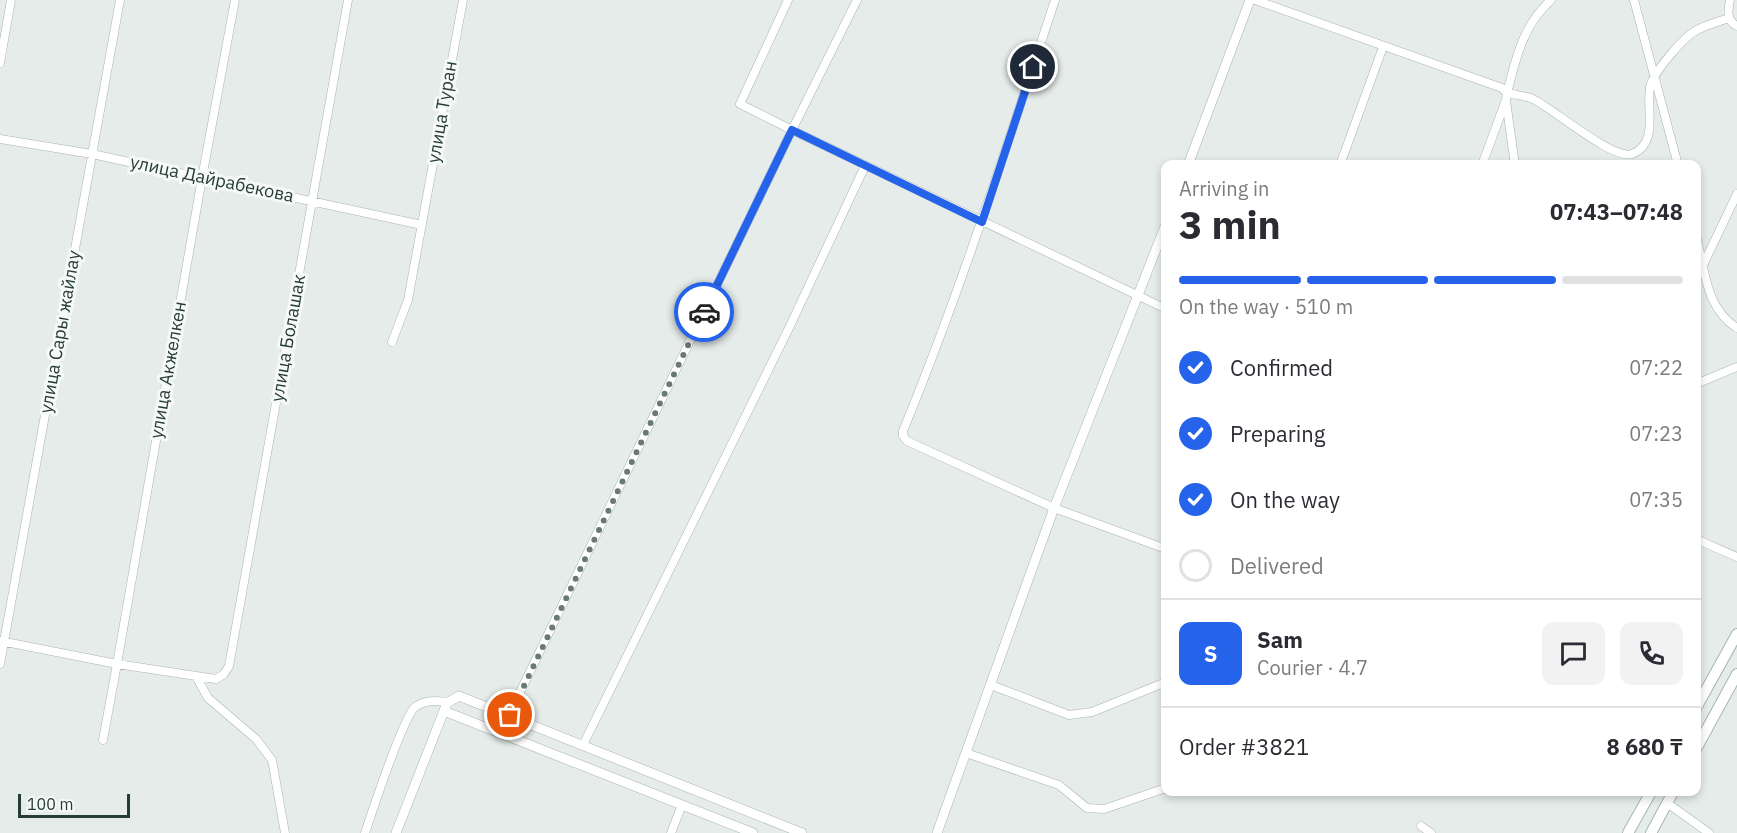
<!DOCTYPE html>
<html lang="en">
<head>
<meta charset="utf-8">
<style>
	body { margin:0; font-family:"IBM Plex Sans",sans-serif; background:#f2f2f3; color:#2b2b33; height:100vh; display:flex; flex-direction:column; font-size:22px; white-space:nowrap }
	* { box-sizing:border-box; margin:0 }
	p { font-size:20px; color:#7c7c81 }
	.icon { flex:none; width:33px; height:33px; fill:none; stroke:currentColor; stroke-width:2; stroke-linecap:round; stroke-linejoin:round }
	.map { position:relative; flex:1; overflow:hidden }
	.details { position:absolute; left:1161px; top:160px; width:540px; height:636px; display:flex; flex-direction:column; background:#fff; border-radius:12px; box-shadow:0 3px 9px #0003 }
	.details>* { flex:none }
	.scale { position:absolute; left:18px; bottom:15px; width:112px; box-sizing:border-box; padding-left:6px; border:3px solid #263c36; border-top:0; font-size:16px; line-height:21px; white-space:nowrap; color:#263c36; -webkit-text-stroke:4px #f5f9f7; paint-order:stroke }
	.pin { position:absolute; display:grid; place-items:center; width:51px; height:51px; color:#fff; margin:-26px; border:3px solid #fff; border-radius:50%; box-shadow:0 2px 6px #0007 }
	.courier { position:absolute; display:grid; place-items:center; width:60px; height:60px; margin:-30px; border:4px solid #2563eb; border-radius:50%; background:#fff; color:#222; box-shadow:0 2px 8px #0007 }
	.headline em { font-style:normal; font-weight:800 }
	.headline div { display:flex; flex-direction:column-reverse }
	.headline { display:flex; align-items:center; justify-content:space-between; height:102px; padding:0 18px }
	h1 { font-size:39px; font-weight:800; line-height:45px }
	.bar { display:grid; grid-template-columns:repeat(4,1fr); gap:9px 6px; align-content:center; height:72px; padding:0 18px }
	.bar i { height:8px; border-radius:4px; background:#e1e1e2 }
	.bar .selected { background:#2563eb }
	.bar p { grid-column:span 4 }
	.line { display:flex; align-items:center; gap:15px; padding:0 18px; border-top:2px solid #e1e1e2 }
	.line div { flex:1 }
	.round { display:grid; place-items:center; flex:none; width:63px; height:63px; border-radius:12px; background:#f2f2f3 }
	ol { padding:0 18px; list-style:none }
	li { display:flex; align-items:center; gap:18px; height:66px }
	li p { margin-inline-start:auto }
	li .icon { padding:6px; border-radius:50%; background:#2563eb; color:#fff; stroke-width:4 }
	li:last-child { color:#7c7c81 }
	li i { width:33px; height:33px; border:3px solid #e1e1e2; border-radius:50% }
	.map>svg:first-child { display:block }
</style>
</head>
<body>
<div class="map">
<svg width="1737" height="833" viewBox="0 0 1737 833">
	<rect width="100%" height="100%" fill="#e5ece9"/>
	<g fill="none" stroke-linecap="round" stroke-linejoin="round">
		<defs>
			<path id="minor" d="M 788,0 L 740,104 L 792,130 L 857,0
				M 1055,0 C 1007,145 961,290 903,431 L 903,436 L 907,441 L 1054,508 L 1166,549
				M 1255,0 L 1502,88 L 1507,93 L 1506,100 L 1482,165
				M 1551,0 C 1523,25 1516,58 1507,93 C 1515,95 1526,96 1533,99 C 1552,108 1614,161 1632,154 C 1661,143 1644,104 1651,83 C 1657,69 1682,39 1695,31 C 1705,25 1718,22 1729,18
				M 1634,0 L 1678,165
				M 1730,0 C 1728,10 1726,21 1737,26
				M 0,63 L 11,0
				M 1506,101 L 1515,165
				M 0,139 L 92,154 L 422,225
				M 1340,165 L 1383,47
				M 1696,236 C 1705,269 1705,308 1737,328
				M 1704,263 L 1737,194
				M 392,342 L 408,300 L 463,0
				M 1696,384 L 1737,367
				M 1696,539 L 1737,557
				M 0,641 L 117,664 L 216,679 L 224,674 L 229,666 L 348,0
				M 0,664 L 120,0
				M 196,676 L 208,698 L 256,739 L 272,760 L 285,833
				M 991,685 L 1069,715 L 1092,712 L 1166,682
				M 509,715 L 792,130 L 1166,309
				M 103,740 L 117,664 L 202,178 L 235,0
				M 583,745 L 789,328 L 865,166
				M 966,753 L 1059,785 L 1087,808 L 1104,809 L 1166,788
				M 1667,803 L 1709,833
				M 1421,826 L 1431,833
				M 365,833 C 372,812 403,718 415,707 C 423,701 438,699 447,703
				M 671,833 L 682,805"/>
			<path id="tertiary" d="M 1188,165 L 1250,0
				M 444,711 L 753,833
				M 396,833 L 447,703 L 459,696 L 802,833
				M 937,833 L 1054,508 L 1166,224"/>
			<path id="secondary" d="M 1696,708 L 1737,634
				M 1696,749 L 1737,674
				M 1628,833 L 1651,792
				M 1651,833 L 1673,792"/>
		</defs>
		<use href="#minor" stroke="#a8b4b0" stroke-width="9"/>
		<use href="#tertiary" stroke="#a8b4b0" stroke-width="10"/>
		<use href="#secondary" stroke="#a5b7b1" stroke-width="12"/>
		<use href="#minor" stroke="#fff" stroke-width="8"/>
		<use href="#tertiary" stroke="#fff" stroke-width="9"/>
		<use href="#secondary" stroke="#fff" stroke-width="10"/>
	</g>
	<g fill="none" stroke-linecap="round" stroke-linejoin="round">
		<path stroke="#697a75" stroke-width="6" stroke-dasharray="0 10.8" d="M 510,715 L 704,312"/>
		<path stroke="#2563eb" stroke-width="8" d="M 704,312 L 792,130 L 982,222 L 1033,67"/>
	</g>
	<g text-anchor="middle" stroke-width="6" stroke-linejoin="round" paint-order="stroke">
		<g font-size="18" fill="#263c36" stroke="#f5f9f7">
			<text transform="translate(442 112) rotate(-80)" y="6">улица Туран</text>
			<text transform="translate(212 179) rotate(12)" y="6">улица Дайрабекова</text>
			<text transform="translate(60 332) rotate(-80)" y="6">улица Сары жайлау</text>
			<text transform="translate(288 338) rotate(-80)" y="6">улица Болашак</text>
			<text transform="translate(168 370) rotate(-80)" y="6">улица Акжелкен</text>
		</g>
	</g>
</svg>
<div class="scale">100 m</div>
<div class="pin" style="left:510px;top:715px;background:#ea580c"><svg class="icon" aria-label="bag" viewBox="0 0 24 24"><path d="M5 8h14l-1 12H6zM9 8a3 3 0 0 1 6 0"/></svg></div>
<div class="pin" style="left:1033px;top:67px;background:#1f2937"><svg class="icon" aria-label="home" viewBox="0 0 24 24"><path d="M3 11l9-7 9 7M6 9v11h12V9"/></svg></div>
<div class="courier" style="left:704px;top:312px"><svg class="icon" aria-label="car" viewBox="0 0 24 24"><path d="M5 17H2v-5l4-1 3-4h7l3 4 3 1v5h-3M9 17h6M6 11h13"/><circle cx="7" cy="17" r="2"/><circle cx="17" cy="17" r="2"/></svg></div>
<section class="details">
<div class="headline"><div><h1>3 min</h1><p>Arriving in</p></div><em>07:43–07:48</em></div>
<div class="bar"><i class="selected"></i><i class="selected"></i><i class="selected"></i><i></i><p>On the way · 510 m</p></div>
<ol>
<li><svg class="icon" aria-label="check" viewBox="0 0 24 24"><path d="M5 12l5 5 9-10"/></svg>Confirmed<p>07:22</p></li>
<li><svg class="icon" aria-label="check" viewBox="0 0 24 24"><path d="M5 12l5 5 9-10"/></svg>Preparing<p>07:23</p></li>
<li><svg class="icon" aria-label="check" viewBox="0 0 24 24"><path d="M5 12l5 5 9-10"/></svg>On the way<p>07:35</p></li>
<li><i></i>Delivered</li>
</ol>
<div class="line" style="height:108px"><b class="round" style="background:#2563eb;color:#fff">S</b><div><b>Sam</b><p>Courier · 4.7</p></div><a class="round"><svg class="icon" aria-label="chat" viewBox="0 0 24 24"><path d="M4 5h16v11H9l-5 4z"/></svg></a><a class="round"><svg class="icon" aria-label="phone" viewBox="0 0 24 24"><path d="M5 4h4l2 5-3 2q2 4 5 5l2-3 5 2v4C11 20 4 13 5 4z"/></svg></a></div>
<div class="line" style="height:78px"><div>Order #3821</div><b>8 680 ₸</b></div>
</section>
</div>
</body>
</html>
